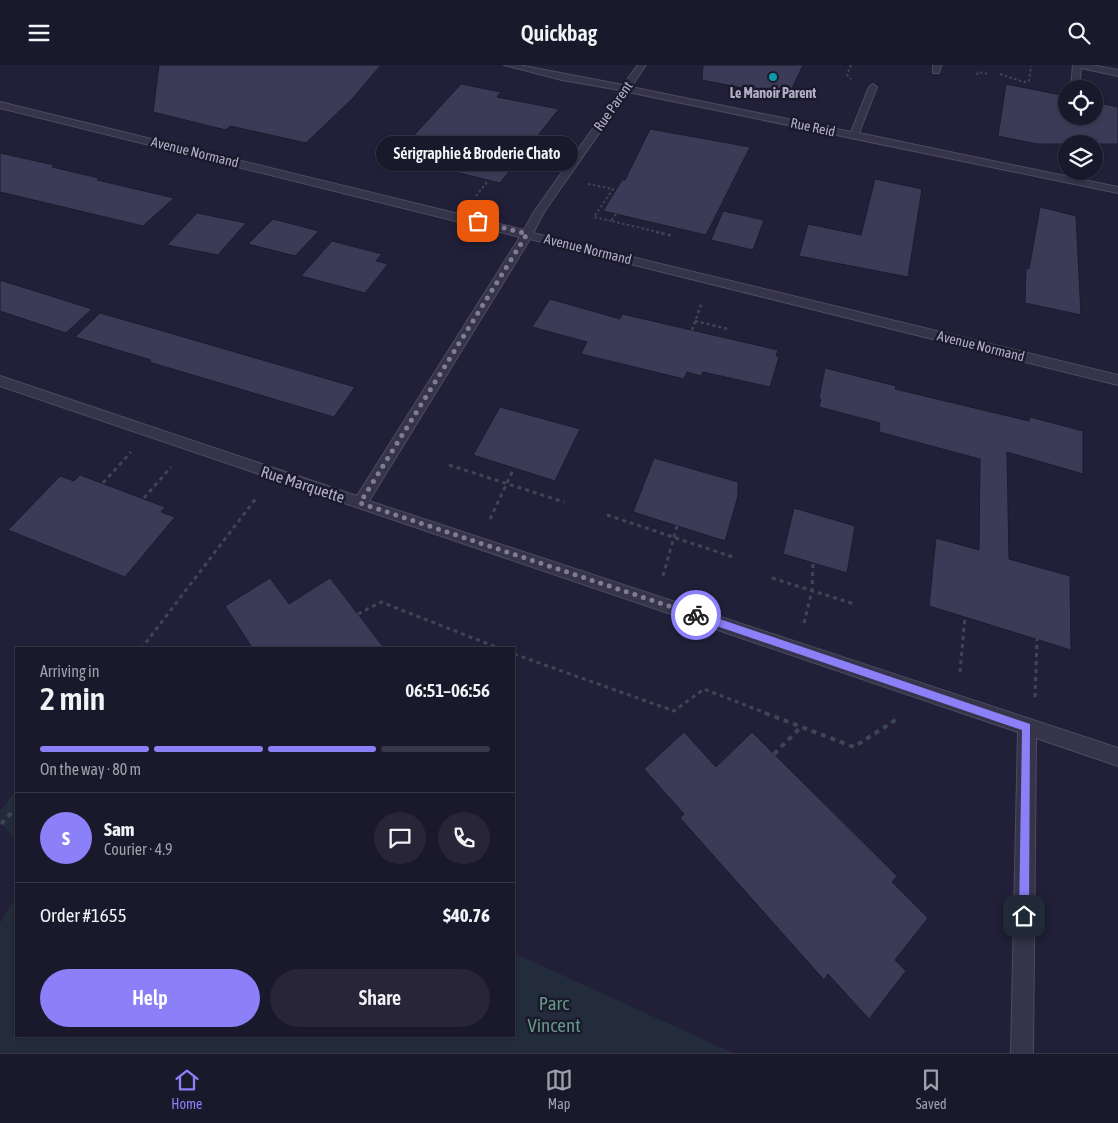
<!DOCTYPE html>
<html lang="en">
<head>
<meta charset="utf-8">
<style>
	body { margin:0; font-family:"Asap Condensed",sans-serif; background:#272537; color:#f1f3f6; height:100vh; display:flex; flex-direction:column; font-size:19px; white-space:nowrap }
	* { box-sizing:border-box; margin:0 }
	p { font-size:16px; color:#9fa0a9 }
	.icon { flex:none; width:28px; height:28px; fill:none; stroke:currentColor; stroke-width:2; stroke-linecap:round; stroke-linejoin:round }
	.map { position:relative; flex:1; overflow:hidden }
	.side { position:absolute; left:15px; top:582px; width:500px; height:390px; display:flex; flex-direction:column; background:#1a182b; border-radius:0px; box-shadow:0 1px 4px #0004,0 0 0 1px #383747 }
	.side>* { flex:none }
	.buttons { position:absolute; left:1058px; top:15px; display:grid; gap:10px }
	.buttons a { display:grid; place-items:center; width:45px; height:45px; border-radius:50%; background:#1a182b; box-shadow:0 1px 4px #0004,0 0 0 1px #383747; font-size:25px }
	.pin { position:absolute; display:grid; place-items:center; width:42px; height:42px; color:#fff; margin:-21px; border-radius:10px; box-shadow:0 2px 8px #0006 }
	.courier { position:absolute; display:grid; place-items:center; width:50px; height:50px; margin:-25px; border:4px solid #8c80f9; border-radius:50%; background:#fff; color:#222; box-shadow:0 1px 6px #0007 }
	.bubble { position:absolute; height:35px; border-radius:18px; background:#1a182b; box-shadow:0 1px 4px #0004,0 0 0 1px #383747; font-size:16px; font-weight:600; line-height:35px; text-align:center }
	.overview em { font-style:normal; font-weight:600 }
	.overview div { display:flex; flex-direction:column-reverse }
	.overview { display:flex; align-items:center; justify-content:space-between; height:85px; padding:0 25px }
	h1 { font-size:32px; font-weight:600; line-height:38px }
	.bar { display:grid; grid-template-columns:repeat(4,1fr); gap:8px 5px; align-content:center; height:60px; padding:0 25px }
	.bar i { height:6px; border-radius:4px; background:#383747 }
	.bar .on { background:#8c80f9 }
	.bar p { grid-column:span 4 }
	.line { display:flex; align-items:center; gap:12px; padding:0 25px; border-top:1px solid #383747 }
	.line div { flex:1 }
	.round { display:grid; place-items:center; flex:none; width:52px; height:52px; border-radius:26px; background:#272537 }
	.cta { display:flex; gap:10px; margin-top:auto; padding:10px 25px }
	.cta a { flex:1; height:58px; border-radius:30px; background:#8c80f9; color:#fff; font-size:20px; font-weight:600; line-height:58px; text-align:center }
	.cta a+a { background:#272537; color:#f1f3f6 }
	header { display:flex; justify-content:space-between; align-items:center; height:65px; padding:0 25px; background:#1a182b; font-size:22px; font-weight:600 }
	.dock { display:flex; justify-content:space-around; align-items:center; height:70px; border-top:1px solid #383747; background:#1a182b; font-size:14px; color:#9fa0a9 }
	.dock a { display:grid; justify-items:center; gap:2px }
	.dock .on { color:#8c80f9 }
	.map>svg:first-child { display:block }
</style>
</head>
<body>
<header><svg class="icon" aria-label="menu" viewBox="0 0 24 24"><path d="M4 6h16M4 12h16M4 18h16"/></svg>Quickbag<svg class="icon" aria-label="search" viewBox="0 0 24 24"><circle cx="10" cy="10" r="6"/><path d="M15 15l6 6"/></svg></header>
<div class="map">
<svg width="1118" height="988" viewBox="0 0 1118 988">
	<rect width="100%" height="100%" fill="#222039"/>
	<path fill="#222c3a" d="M 16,725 L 16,779 L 12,769 L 0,758 L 0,746 Z
		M 16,831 L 16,971 L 514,971 L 514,888 L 733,988 L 0,988 L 0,858 Z"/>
	<path fill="#3c3a57" stroke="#1d1b2f" d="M 159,0 L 381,0 L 352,34 L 306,78 L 230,61 L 226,65 L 153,47 Z
		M 703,0 L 803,0 L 788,32 L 702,15 Z
		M 461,19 L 501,27 L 497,32 L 559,44 L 500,118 L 394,92 Z
		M 1006,19 L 1066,31 L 1066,51 L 1094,51 L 1094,37 L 1118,42 L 1118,79 L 1037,79 L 998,71 Z
		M 650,64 L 750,82 L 706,170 L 603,146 L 622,115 L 625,115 Z
		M 0,88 L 54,100 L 52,102 L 99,113 L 97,115 L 174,133 L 143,161 L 0,127 Z
		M 875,114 L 922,124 L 908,212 L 799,191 L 808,159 L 861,170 Z
		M 1040,142 L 1076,151 L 1081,250 L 1025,238 L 1026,203 L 1029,204 Z
		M 723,146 L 764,155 L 753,185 L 711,175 Z
		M 197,148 L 246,158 L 218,190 L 167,180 Z
		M 273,154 L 319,166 L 295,191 L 248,179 Z
		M 332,176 L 382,189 L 376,196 L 388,199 L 365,228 L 301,211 Z
		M 0,215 L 92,244 L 66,268 L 0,246 Z
		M 550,234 L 620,254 L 622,249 L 778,285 L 776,291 L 779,292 L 770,322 L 703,307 L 701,311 L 687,307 L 684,314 L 581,289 L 587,277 L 532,262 Z
		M 100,248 L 163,266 L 355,322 L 334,352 L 149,297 L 151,295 L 75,272 Z
		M 825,303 L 896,321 L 895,324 L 1029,356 L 1030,352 L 1083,366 L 1083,409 L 1007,387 L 1009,494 L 1070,511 L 1071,585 L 929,541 L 936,473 L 979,485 L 980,394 L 879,367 L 880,358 L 819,342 L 821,334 L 819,333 Z
		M 500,342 L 580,364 L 555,416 L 473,390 Z
		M 654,393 L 738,417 L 738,431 L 725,476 L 633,447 Z
		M 80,410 L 165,442 L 161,447 L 175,452 L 125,512 L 8,465 L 60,411 L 74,416 Z
		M 794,443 L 855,461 L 847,508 L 783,489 Z
		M 270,513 L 289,539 L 330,513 L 385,584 L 253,584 L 225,541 Z
		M 684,667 L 716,702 L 752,667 L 897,811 L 892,817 L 928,853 L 895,895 L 906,906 L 869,954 L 828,909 L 824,915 L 680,753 L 684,749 L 644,704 Z"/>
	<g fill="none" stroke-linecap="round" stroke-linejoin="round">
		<defs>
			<path id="minor" d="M 504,0 L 519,0 L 623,20 L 638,0 L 646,0 L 631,22 L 851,67 L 869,22 L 873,19 L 877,22 L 859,68 L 1118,122 L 1118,128 L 628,27 L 544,147 L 533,168 L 1118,310 L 1118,320 L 530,174 L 369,436 L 1118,683 L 1118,701 L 1036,673 L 1033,988 L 1011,988 L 1018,667 L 0,321 L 0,311 L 357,431 L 520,172 L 0,43 L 0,37 L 524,165 L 534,147 L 620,25 L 562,15 Z
				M 933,0 L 941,0 L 939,8 L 933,8 Z
				M 1073,0 L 1092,0 L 1118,5 L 1118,11 L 1081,3 L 1079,24 L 1071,24 Z"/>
		</defs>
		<use href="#minor" stroke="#4e4b61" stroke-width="2"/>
		<path stroke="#3d4754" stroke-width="2" stroke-dasharray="2.5 2.5" stroke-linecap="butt" d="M 851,0 L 847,10 L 851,14
			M 1000,9 L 1024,17 L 1029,16 L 1031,1
			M 977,10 L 978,7 L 988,9
			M 400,96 L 438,105
			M 515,99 L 539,104
			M 588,119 L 613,124 L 594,152 L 611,156
			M 476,131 L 488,116
			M 616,149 L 611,156 L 662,168"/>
		<path stroke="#3d4754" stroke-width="2.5" stroke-dasharray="3 3" stroke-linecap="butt" d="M 656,167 L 673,171
			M 695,256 L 728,264
			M 692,265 L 702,237"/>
		<path stroke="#3d4754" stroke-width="3" stroke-dasharray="4 4" stroke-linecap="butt" d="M 449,400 L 564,437
			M 103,418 L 131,387
			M 144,433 L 171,402
			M 607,450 L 736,493
			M 490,454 L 514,403
			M 663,511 L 677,461
			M 772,513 L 854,539
			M 358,549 L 381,537 L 501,584
			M 804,558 L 812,526 L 813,497
			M 141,584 L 257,432
			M 514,589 L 674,646 L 704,624 L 768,649
			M 960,607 L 965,552
			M 1035,632 L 1037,574"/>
		<path stroke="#3d4754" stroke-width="4" stroke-dasharray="5 5" stroke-linecap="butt" d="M 765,648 L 854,682 L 897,654
			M 774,689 L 802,661
			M 1,759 L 16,743"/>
		<use href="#minor" fill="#353449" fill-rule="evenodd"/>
	</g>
	<path fill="#8c80f9" d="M 696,546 L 1030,659 L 1029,851 L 1028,855 L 1024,857 L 1020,855 L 1019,851 L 1022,665 L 696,554 L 692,550 Z"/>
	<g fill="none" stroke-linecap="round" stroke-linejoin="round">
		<path stroke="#7f7c94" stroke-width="5" stroke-dasharray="0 9" d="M 478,156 L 527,169 L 360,438 L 696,550"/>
	</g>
	<circle fill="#0f9aa8" stroke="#1b1a2d" stroke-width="2" cx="773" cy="12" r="5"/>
	<g text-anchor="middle" stroke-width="5" stroke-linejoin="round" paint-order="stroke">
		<g font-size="14" font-weight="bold" fill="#b1aec5" stroke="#1b1a2d">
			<text x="773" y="33">Le Manoir Parent</text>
		</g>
		<g font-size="14" fill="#b1aec5" stroke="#1b1a2d">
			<text transform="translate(613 41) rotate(-55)" y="5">Rue Parent</text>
			<text transform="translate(813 62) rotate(12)" y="5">Rue Reid</text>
			<text transform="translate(195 87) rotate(14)" y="5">Avenue Normand</text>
			<text transform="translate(588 184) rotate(14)" y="5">Avenue Normand</text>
			<text transform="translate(981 281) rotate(14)" y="5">Avenue Normand</text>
		</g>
		<g font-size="16" fill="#b1aec5" stroke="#1b1a2d">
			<text transform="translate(303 419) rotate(18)" y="6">Rue Marquette</text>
		</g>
		<g font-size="19" fill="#669688" stroke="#1b1a2d">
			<text x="554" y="945">Parc<tspan x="554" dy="22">Vincent</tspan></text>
		</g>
	</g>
</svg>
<div class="buttons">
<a><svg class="icon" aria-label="locate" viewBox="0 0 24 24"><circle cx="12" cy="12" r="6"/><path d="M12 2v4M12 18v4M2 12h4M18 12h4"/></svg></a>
<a><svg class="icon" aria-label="layers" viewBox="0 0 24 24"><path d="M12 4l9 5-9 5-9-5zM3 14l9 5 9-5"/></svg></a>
</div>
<div class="pin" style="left:478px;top:156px;background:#ea580c"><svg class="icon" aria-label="bag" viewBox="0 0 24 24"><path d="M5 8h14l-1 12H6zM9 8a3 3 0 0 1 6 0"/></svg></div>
<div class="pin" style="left:1024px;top:851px;background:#1f2937"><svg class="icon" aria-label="home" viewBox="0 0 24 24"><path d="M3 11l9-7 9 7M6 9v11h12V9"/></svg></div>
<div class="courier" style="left:696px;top:550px"><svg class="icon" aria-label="bike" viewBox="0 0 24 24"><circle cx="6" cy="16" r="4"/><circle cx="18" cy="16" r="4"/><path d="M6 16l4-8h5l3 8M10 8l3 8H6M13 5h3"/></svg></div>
<div class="bubble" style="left:376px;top:71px;width:202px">Sérigraphie &amp; Broderie Chato</div>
<section class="side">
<div class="overview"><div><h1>2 min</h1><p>Arriving in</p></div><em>06:51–06:56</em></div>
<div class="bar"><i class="on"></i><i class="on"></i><i class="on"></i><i></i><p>On the way · 80 m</p></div>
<div class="line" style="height:90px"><b class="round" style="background:#8c80f9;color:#fff">S</b><div><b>Sam</b><p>Courier · 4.9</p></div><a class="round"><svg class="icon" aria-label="chat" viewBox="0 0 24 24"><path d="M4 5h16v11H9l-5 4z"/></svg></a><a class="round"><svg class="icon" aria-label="phone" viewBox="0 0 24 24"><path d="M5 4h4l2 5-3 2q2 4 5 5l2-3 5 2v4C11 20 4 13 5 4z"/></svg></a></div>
<div class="line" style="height:65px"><div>Order #1655</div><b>$40.76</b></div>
<div class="cta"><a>Help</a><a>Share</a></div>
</section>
</div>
<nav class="dock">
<a class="on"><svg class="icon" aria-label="home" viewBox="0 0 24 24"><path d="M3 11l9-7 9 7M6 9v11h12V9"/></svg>Home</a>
<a><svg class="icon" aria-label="map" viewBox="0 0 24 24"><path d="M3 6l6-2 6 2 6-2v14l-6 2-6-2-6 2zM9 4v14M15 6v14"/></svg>Map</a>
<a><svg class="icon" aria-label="saved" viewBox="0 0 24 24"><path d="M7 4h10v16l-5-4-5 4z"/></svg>Saved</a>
</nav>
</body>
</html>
